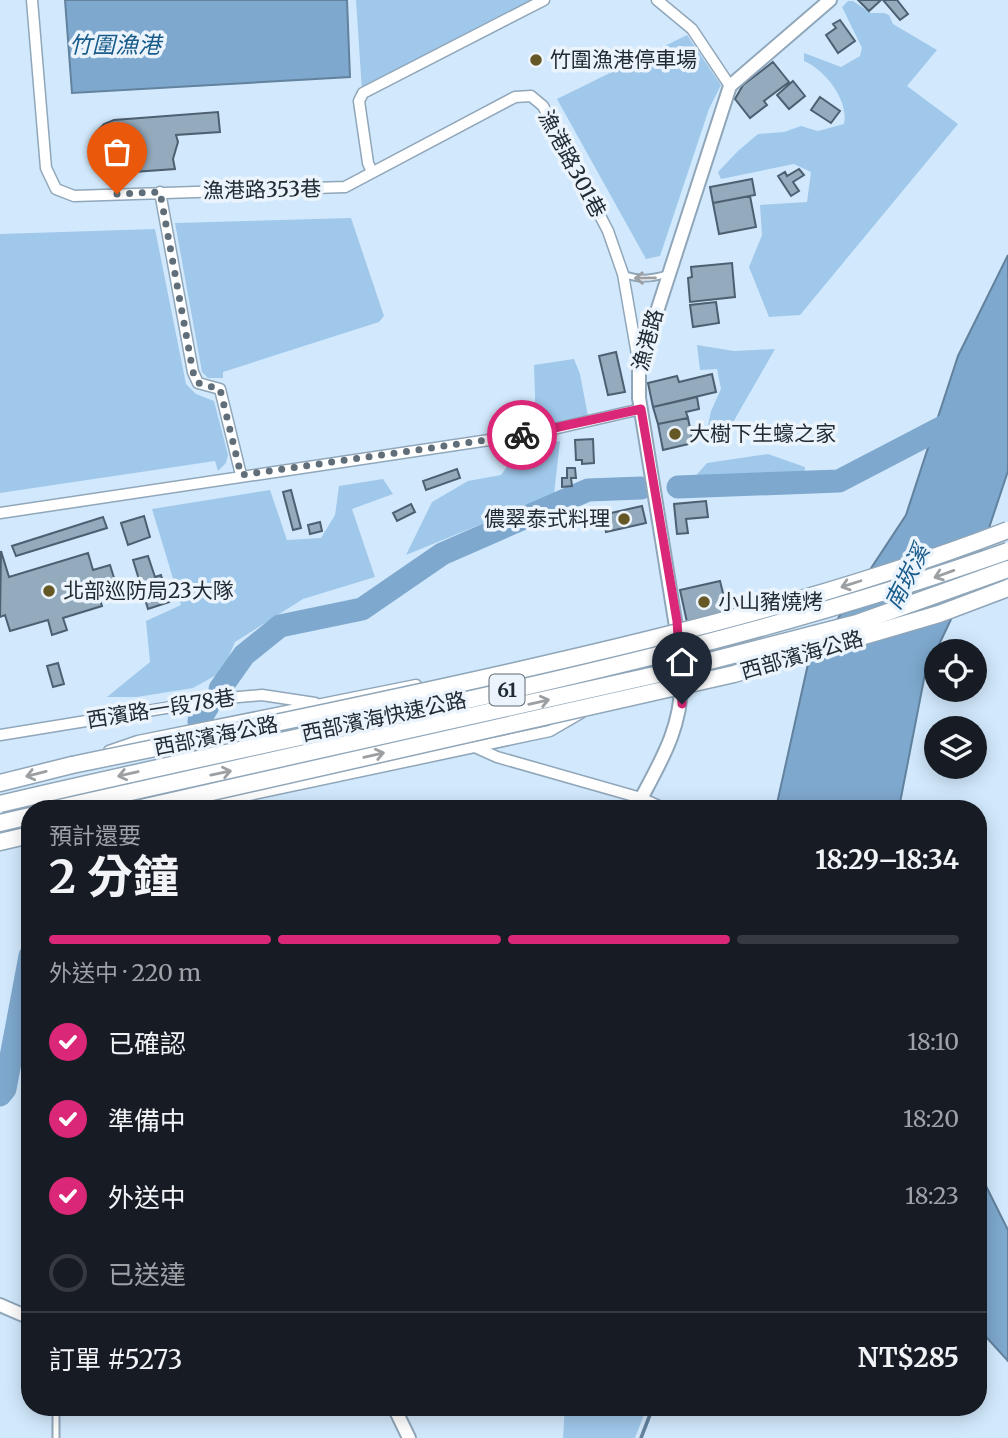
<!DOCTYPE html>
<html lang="zh-TW">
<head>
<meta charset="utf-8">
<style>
	body { margin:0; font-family:Merriweather,"Noto Sans TC",serif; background:#20242c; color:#f1f3f6; height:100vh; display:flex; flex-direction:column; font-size:26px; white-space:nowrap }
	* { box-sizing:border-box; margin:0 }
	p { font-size:23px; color:#9ea1a6 }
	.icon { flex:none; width:38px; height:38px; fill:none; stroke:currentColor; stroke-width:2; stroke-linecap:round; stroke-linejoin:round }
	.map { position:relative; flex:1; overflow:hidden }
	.drawer { position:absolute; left:21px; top:800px; width:966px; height:616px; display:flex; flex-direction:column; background:#171b24; border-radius:28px; box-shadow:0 4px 18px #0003 }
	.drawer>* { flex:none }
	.fabs { position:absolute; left:924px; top:639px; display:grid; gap:14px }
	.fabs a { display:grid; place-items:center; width:63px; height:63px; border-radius:50%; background:#171b24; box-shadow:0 4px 18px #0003; font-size:35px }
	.pin { position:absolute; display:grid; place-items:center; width:60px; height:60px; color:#fff; margin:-72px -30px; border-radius:50% 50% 50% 0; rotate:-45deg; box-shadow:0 0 7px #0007 }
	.pin .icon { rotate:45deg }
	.courier { position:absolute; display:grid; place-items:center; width:70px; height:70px; margin:-35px; border:5px solid #db2777; border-radius:50%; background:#fff; color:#222; box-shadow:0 2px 9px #0007 }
	.overview em { font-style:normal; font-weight:700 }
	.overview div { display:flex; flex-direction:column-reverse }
	.overview { display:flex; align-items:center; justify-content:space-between; height:119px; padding:0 28px }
	h1 { font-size:46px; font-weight:700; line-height:52px }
	.bar { display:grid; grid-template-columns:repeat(4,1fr); gap:10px 7px; align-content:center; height:84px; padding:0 28px }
	.bar i { height:9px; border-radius:5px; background:#363941 }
	.bar .current { background:#db2777 }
	.bar p { grid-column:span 4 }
	.line { display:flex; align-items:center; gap:18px; padding:0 28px; border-top:2px solid #363941 }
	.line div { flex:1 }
	ol { padding:0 28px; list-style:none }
	li { display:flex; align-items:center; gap:21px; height:77px }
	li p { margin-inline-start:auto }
	li .icon { padding:7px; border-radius:50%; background:#db2777; color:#fff; stroke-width:4 }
	li:last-child { color:#9ea1a6 }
	li i { width:38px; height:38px; border:4px solid #363941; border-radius:50% }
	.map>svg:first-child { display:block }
</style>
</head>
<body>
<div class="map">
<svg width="1008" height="1438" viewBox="0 0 1008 1438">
	<rect width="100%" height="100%" fill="#d2e9fd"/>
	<path fill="#a0c8eb" d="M 356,0 L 536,0 L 362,91 Z
		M 848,1 L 853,1 L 871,13 L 884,13 L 889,15 L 893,24 L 937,50 L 907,86 L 958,124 L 800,315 L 769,317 L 749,267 L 762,235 L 760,205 L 807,202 L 811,172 L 794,164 L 721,179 L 718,172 L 738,151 L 758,134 L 784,132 L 801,126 L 818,131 L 844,124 C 849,100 825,70 804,61 L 804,53 L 841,67 L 860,56 L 862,48 L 842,7 Z
		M 687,35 L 721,85 L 709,109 L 660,256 L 646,259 L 557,99 Z
		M 351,218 L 384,316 L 379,322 L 223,372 L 223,378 L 208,378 L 202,372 L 175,223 Z
		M 155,229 L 186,384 L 196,394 L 214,401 L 228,455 L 226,463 L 218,471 L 215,461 L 0,493 L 0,234 Z
		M 697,345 L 734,351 L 775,349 L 728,431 L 704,445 L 711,411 L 721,389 L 717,369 L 700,370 Z
		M 574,359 L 580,374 L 588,416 L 536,427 L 534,365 Z
		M 560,441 L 554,494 L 406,555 L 432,502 L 468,481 L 501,475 L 520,449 Z
		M 768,454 L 805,467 L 804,477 L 692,480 L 707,463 Z
		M 383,479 L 393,494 L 352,509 L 375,577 L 303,599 L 235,642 L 222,672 L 193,688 L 137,697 L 107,697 L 150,662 L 146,621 L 181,605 L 152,509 L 270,490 L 287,540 L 321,538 L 335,515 L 339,486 Z
		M 565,1407 L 647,1407 L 635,1438 L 563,1438 Z"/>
	<path fill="#7ea8cd" stroke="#62829e" stroke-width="2" d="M 65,0 L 347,0 L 350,77 L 72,93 Z
		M 1008,255 L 1008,471 L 976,567 L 925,674 L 899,808 L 776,808 L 808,664 L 906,515 L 958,356 Z
		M 978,1170 L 1008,1230 L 1008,1361 L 978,1328 Z"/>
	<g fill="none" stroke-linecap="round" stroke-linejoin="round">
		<path stroke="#62829e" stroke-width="3.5" d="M 641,1438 L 653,1407"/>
		<path stroke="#7ea8cd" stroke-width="23" d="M 678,487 L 839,481 L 960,418
			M 220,689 L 244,655 L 280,626 L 362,609 L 442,554 L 588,490 L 641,488
			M 199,721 L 208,706
			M 0,1095 L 5,1089 L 30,956"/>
	</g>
	<path fill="#94aabd" stroke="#4c6071" stroke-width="2" d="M 858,0 L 881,0 L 869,11 Z
		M 883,0 L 897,0 L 908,14 L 900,20 Z
		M 840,20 L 855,41 L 838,53 L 826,35 L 836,28 L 833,24 Z
		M 773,62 L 789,82 L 764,101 L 767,105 L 750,118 L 735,99 L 743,85 Z
		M 793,81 L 805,96 L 789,109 L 777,95 Z
		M 820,97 L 840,111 L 831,123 L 811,110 Z
		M 218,112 L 220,132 L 176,135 L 178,142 L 173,159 L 175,169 L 105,174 L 104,168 L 98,163 L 93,154 L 93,142 L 96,132 L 104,124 L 114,120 Z
		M 799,169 L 804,175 L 793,182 L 799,191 L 791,196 L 778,176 L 785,172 L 787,176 Z
		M 752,179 L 755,195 L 713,203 L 710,187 Z
		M 750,196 L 756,227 L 719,234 L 713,203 Z
		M 732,263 L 735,297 L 690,302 L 688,278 L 692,277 L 691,267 Z
		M 716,302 L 719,323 L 693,327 L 690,305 Z
		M 616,352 L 625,392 L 608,395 L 599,356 Z
		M 712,374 L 716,392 L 653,407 L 648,383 L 677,376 L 679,382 Z
		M 697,397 L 699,409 L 686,412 L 688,418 L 658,424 L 653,407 Z
		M 688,418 L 693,443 L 663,450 L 658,424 Z
		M 593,439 L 594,463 L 582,464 L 582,460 L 576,460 L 575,440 Z
		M 567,468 L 575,468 L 576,478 L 571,478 L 572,486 L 562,487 L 562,478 L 567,478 Z
		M 457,469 L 460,478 L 426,490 L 423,481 Z
		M 291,490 L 301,528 L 293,530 L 283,492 Z
		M 706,501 L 708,517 L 686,519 L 688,533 L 677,534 L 674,504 Z
		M 411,504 L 415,512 L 397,521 L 393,513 Z
		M 642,506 L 646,523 L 606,532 L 602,515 Z
		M 144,516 L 150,537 L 128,545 L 121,523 Z
		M 103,517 L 107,528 L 16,556 L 12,546 Z
		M 320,522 L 322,531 L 310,534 L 308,525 Z
		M 1,551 L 9,577 L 88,553 L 93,570 L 110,565 L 115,581 L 96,587 L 102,606 L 63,618 L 67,630 L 52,635 L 48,620 L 10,631 L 5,615 L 0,617 Z
		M 148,556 L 155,577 L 161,575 L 169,602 L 148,609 L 133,560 Z
		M 720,581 L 728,613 L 687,622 L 680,590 Z
		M 58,663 L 64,684 L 53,687 L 47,666 Z"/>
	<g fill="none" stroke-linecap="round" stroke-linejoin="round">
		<defs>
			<path id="service" d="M 623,274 C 639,280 651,279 667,274
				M 56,1407 L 56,1438"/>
			<path id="minor" d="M 32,0 L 46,168 L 56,189 L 74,196 L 345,187 L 515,97 L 531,96 L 543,106 L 608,231 L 623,274 L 639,366
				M 657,0 L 692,29 L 730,86
				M 372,172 L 368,163 L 359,101 L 363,93 L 544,0
				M 160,192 L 193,372 L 198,383 L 220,389 L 241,475
				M 0,513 L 536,433 L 641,409
				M 0,735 L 227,698 L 262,695 L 315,703
				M 477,748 L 497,757 L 641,798 L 663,808
				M 109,751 L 138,741 L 416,685
				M 188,808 L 550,731 L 581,713"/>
			<path id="tertiary" d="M 678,639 L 639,398 L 639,367 L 730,86 L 830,0
				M 636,808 C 658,766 683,728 681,679
				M 0,1305 L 30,1318
				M 394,1407 L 409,1438"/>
			<path id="primary" d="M 0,783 L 72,765
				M 0,842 L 30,835"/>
			<path id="trunk" d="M 0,823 L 30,816"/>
		</defs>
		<use href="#service" stroke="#90a6b9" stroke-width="9"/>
		<use href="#minor" stroke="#90a6b9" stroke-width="13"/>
		<use href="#tertiary" stroke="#90a6b9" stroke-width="16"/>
		<use href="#primary" stroke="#90a6b9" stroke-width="19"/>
		<use href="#trunk" stroke="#90a6b9" stroke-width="19"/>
		<use href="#service" stroke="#fff" stroke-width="5"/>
		<use href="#minor" stroke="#fff" stroke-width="10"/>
		<use href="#tertiary" stroke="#fff" stroke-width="12"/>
		<use href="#primary" stroke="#fff" stroke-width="16"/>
		<use href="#trunk" stroke="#fff" stroke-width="16"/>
		<defs>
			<path id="primary-bridge" d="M 72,765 C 219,735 365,705 511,672 C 679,634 847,592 1008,530
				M 141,808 L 734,674 L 939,614 L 1008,588"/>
			<path id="trunk-bridge" d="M 0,804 C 337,724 681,667 1008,551
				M 59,808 L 659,674 L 857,623 L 1008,569"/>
		</defs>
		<use href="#primary-bridge" stroke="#90a6b9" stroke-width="19" stroke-linecap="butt"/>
		<use href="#trunk-bridge" stroke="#90a6b9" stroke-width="19" stroke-linecap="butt"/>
		<use href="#primary-bridge" stroke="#fff" stroke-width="16"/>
		<use href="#trunk-bridge" stroke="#fff" stroke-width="16"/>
	</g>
	<defs><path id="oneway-shaft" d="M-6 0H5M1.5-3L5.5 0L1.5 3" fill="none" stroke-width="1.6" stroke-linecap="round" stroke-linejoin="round" transform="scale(1.75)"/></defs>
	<g stroke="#9ca0a3">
		<use href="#oneway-shaft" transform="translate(645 278) rotate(179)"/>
		<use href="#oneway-shaft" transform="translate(944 574) rotate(160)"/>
		<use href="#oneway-shaft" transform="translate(851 584) rotate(162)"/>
		<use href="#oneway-shaft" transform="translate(539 702) rotate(-13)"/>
		<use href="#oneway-shaft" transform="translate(374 755) rotate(-13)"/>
		<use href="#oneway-shaft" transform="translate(221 773) rotate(-12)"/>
		<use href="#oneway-shaft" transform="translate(36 774) rotate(166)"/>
		<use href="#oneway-shaft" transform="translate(128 774) rotate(167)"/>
	</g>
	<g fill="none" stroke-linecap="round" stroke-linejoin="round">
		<path stroke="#606e79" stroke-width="7" stroke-dasharray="0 12.6" d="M 117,194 L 160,192 L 193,372 L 198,383 L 220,389 L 241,475 L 522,435"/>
		<path stroke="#db2777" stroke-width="9" d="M 522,435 L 641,409 L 677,621 L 682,704"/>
	</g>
	<g fill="#655825" stroke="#ebf4fc" stroke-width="2.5">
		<circle cx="536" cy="60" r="7"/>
		<circle cx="675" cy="434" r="7"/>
		<circle cx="624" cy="519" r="7"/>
		<circle cx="49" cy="591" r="7"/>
		<circle cx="704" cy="602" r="7"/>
	</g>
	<g text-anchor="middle" stroke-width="7" stroke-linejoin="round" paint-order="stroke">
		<rect fill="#ebf4fc" stroke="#5e676f" stroke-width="2" x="489.5" y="674.5" width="35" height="31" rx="5"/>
		<g font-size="19" font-weight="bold" fill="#222b32">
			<text x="507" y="697">61</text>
		</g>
		<g font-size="21" fill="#222b32" stroke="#ebf4fc" text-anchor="start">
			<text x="550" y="67">竹圍漁港停車場</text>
			<text x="689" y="441">大樹下生蠔之家</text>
			<text x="610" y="526" text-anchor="end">儂翠泰式料理</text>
			<text x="63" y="598">北部巡防局23大隊</text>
			<text x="718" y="609">小山豬燒烤</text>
		</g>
		<g font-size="21" fill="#222b32" stroke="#ebf4fc">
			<text transform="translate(572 164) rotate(62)" y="7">漁港路301巷</text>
			<text transform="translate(262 190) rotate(-1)" y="7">漁港路353巷</text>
			<text transform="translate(648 340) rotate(-75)" y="7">漁港路</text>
			<text transform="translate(802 655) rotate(-16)" y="7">西部濱海公路</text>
			<text transform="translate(161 709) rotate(-9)" y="7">西濱路一段78巷</text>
			<text transform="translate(384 717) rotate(-12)" y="7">西部濱海快速公路</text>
			<text transform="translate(216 736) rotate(-11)" y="7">西部濱海公路</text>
		</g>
		<g font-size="23" font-style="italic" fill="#195b8a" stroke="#ebf4fc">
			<text x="115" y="53">竹圍漁港</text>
			<text transform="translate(907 577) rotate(-63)" y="8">南崁溪</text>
		</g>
	</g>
</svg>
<div class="fabs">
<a><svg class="icon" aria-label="locate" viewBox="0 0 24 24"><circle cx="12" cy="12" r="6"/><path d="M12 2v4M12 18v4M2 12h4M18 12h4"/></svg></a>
<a><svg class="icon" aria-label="layers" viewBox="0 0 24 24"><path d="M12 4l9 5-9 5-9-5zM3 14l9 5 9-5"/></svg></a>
</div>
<div class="pin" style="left:117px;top:194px;background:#ea580c"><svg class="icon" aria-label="bag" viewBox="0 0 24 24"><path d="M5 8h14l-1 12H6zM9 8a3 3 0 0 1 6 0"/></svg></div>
<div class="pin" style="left:682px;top:704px;background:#1f2937"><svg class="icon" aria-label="home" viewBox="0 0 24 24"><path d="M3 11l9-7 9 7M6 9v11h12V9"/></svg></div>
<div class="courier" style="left:522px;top:435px"><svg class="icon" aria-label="bike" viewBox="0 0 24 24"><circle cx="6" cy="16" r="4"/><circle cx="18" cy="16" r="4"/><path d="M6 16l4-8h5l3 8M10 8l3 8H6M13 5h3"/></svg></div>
<section class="drawer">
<div class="overview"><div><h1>2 分鐘</h1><p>預計還要</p></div><em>18:29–18:34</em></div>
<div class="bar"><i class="current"></i><i class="current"></i><i class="current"></i><i></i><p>外送中 · 220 m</p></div>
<ol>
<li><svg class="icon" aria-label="check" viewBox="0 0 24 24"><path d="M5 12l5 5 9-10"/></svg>已確認<p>18:10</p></li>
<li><svg class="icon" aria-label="check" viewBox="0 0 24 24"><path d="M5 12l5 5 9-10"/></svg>準備中<p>18:20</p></li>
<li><svg class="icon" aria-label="check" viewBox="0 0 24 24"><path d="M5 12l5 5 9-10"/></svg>外送中<p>18:23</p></li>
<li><i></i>已送達</li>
</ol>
<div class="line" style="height:91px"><div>訂單 #5273</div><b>NT$285</b></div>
</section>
</div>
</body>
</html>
